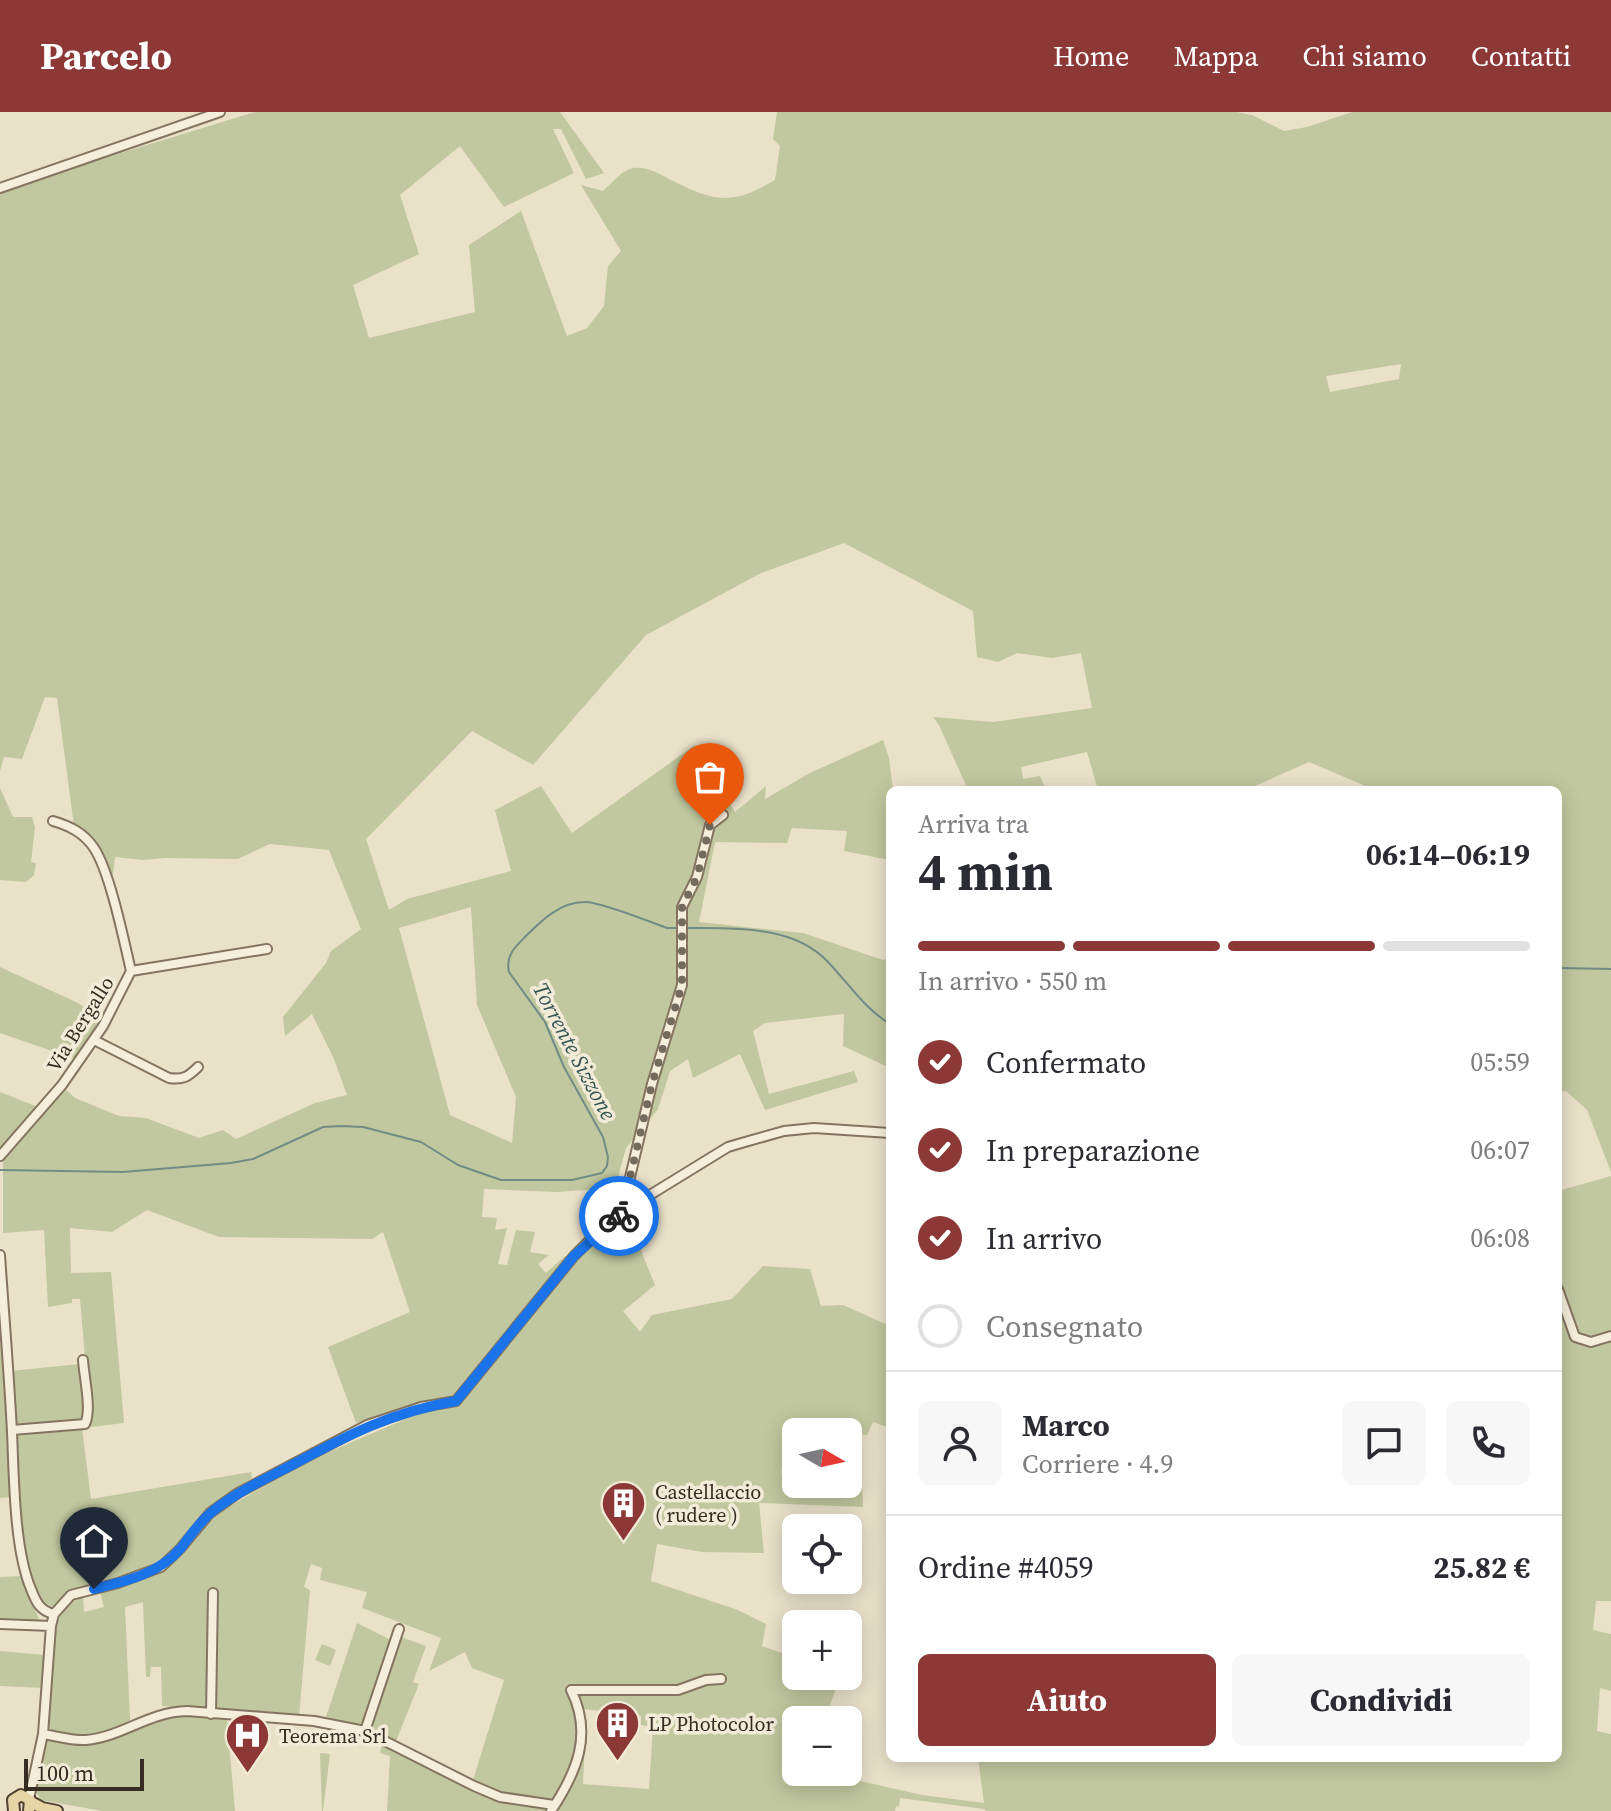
<!DOCTYPE html>
<html lang="it">
<head>
<meta charset="utf-8">
<style>
	body { margin:0; font-family:"Source Serif 4",serif; background:#f7f7f7; color:#2b2b33; height:100vh; display:flex; flex-direction:column; font-size:30px; white-space:nowrap }
	* { box-sizing:border-box; margin:0 }
	p { font-size:26px; color:#7c7c81 }
	.icon { flex:none; width:44px; height:44px; fill:none; stroke:currentColor; stroke-width:2; stroke-linecap:round; stroke-linejoin:round }
	.map { position:relative; flex:1; overflow:hidden }
	.side { position:absolute; left:886px; top:674px; width:676px; height:976px; display:flex; flex-direction:column; background:#fff; border-radius:12px; box-shadow:0 4px 20px #0003 }
	.side>* { flex:none }
	.needle { width:52px; rotate:99deg }
	.controls { position:absolute; left:782px; top:1306px; display:grid; gap:16px }
	.controls a { display:grid; place-items:center; width:80px; height:80px; border-radius:12px; background:#fff; box-shadow:0 4px 20px #0003; font-size:40px }
	.scale { position:absolute; left:24px; bottom:20px; width:120px; box-sizing:border-box; padding-left:8px; border:4px solid #362c21; border-top:0; font-size:22px; line-height:28px; white-space:nowrap; color:#362c21; -webkit-text-stroke:6px #f2ebd8; paint-order:stroke }
	.pin { position:absolute; display:grid; place-items:center; width:68px; height:68px; color:#fff; margin:-82px -34px; border-radius:50% 50% 50% 0; rotate:-45deg; box-shadow:0 0 8px #0007 }
	.pin .icon { rotate:45deg }
	.courier { position:absolute; display:grid; place-items:center; width:80px; height:80px; margin:-40px; border:6px solid #1a73e8; border-radius:50%; background:#fff; color:#222; box-shadow:0 2px 10px #0007 }
	.overview em { font-style:normal; font-weight:700 }
	.overview div { display:flex; flex-direction:column-reverse }
	.overview { display:flex; align-items:center; justify-content:space-between; height:136px; padding:0 32px }
	h1 { font-size:52px; font-weight:700; line-height:60px }
	.bar { display:grid; grid-template-columns:repeat(4,1fr); gap:12px 8px; align-content:center; height:96px; padding:0 32px }
	.bar i { height:10px; border-radius:6px; background:#e1e1e2 }
	.bar .current { background:#8c3837 }
	.bar p { grid-column:span 4 }
	.line { display:flex; align-items:center; gap:20px; padding:0 32px; border-top:2px solid #e1e1e2 }
	.line div { flex:1 }
	.round { display:grid; place-items:center; flex:none; width:84px; height:84px; border-radius:12px; background:#f7f7f7 }
	ol { padding:0 32px; list-style:none }
	li { display:flex; align-items:center; gap:24px; height:88px }
	li p { margin-inline-start:auto }
	li .icon { padding:8px; border-radius:50%; background:#8c3837; color:#fff; stroke-width:4 }
	li:last-child { color:#7c7c81 }
	li i { width:44px; height:44px; border:4px solid #e1e1e2; border-radius:50% }
	.button { display:flex; gap:16px; margin-top:auto; padding:16px 32px }
	.button a { flex:1; height:92px; border-radius:12px; background:#8c3837; color:#fff; font-size:32px; font-weight:700; line-height:92px; text-align:center }
	.button a+a { background:#f7f7f7; color:#2b2b33 }
	header { display:flex; align-items:center; gap:48px; box-sizing:border-box; height:112px; padding:0 40px; background:#8c3837; color:#fff }
	header strong { font-size:38px }
	nav { display:flex; gap:44px; margin-inline-start:auto; font-size:28px }
	.map>svg:first-child { display:block }
</style>
</head>
<body>
<header>
<strong>Parcelo</strong>
<nav><a>Home</a><a>Mappa</a><a>Chi siamo</a><a>Contatti</a></nav>
</header>
<div class="map">
<svg width="1611" height="1699" viewBox="0 0 1611 1699">
	<rect width="100%" height="100%" fill="#eae1c9"/>
	<path fill="#c1c79e" fill-rule="evenodd" d="M 255,0 L 560,0 L 604,61 L 586,67 L 561,17 L 553,17 L 574,61 L 504,95 L 460,34 L 400,83 L 419,142 L 353,173 L 369,226 L 475,200 L 469,133 L 521,99 L 567,224 L 587,216 L 604,194 L 608,154 L 621,139 L 581,73 L 603,79 C 611,72 622,58 633,56 C 647,54 658,61 669,67 C 714,90 731,94 775,68 L 780,34 L 773,27 L 777,0 L 1236,0 L 1252,3 L 1284,19 L 1307,15 L 1352,0 L 1611,0 L 1611,1060 L 1587,998 L 1566,979 L 1558,980 L 1558,678 L 1375,678 L 1309,650 L 1246,678 L 1098,678 L 1087,640 L 1021,655 L 1023,667 L 1040,664 L 1046,678 L 968,678 L 939,613 L 933,605 L 993,610 L 1092,596 L 1081,541 L 1052,546 L 1017,541 L 998,550 L 977,545 L 973,499 L 844,431 L 761,461 L 646,523 L 533,653 L 472,619 L 366,727 L 389,798 L 407,787 L 511,759 L 495,698 L 541,674 L 572,721 L 695,633 L 735,700 L 766,674 L 765,687 L 810,661 L 883,628 L 889,646 L 893,678 L 890,678 L 890,748 L 844,739 L 847,719 L 792,716 L 787,731 L 715,730 L 699,810 L 803,821 L 883,848 L 890,846 L 890,956 L 843,934 L 844,902 L 765,911 L 753,919 L 769,982 L 854,959 L 858,970 L 765,998 L 740,942 L 693,966 L 688,947 L 670,959 L 658,997 L 626,1036 L 615,1076 L 556,1080 L 484,1077 L 482,1105 L 497,1106 L 495,1118 L 507,1116 L 498,1152 L 507,1153 L 516,1118 L 535,1120 L 530,1140 L 549,1143 L 538,1152 L 546,1161 L 565,1144 L 569,1147 L 455,1285 L 424,1290 L 356,1311 L 328,1235 L 410,1200 L 383,1120 L 372,1127 L 219,1125 L 147,1098 L 112,1120 L 70,1116 L 71,1161 L 111,1160 L 124,1311 L 91,1315 L 80,1187 L 72,1187 L 72,1191 L 48,1195 L 44,1118 L 3,1121 L 3,1046 L 64,976 L 75,986 L 119,1004 L 146,1006 L 199,1026 L 223,1018 L 236,1027 L 315,991 L 347,983 L 334,947 L 312,902 L 285,924 L 283,905 L 326,851 L 331,839 L 361,817 L 329,738 L 270,732 L 238,747 L 165,746 L 143,748 L 115,745 L 113,762 L 108,764 L 105,754 L 74,714 L 57,586 L 45,585 L 22,647 L 4,645 L 0,659 L 0,78 ZM 1401,252 L 1399,267 L 1330,280 L 1326,264 ZM 471,795 L 477,893 L 516,985 L 512,1031 L 450,1003 L 399,816 Z
		M 0,676 L 13,705 L 32,705 L 35,715 L 31,750 L 36,751 L 34,763 L 26,770 L 0,768 Z
		M 0,855 L 78,891 L 102,907 L 75,947 L 0,921 Z
		M 0,980 L 38,995 L 0,1036 Z
		M 1611,1064 L 1611,1489 L 1596,1489 L 1593,1518 L 1611,1522 L 1611,1579 L 1600,1576 L 1597,1619 L 1611,1622 L 1611,1699 L 986,1699 L 984,1697 L 900,1686 L 899,1695 L 896,1694 L 895,1699 L 557,1699 L 579,1652 L 582,1628 L 585,1628 L 583,1672 L 649,1677 L 653,1615 L 641,1613 L 641,1604 L 584,1597 L 579,1599 C 576,1631 573,1658 555,1687 L 503,1680 L 473,1668 L 504,1568 L 472,1556 L 465,1540 L 429,1559 L 441,1526 L 362,1496 L 367,1480 L 320,1468 L 322,1456 L 311,1452 L 304,1475 L 310,1478 L 299,1605 L 214,1598 L 210,1488 L 207,1598 L 162,1594 L 161,1555 L 151,1555 L 150,1565 L 146,1565 L 143,1490 L 125,1495 L 130,1608 C 110,1622 70,1629 49,1616 L 54,1522 L 63,1495 L 83,1483 L 84,1500 L 104,1495 L 100,1479 L 120,1475 L 164,1458 L 183,1443 L 218,1401 L 310,1348 L 415,1303 L 456,1293 L 564,1159 L 606,1117 L 626,1102 L 655,1173 L 623,1199 L 640,1220 L 652,1203 L 732,1187 L 763,1154 L 810,1157 L 821,1194 L 843,1193 L 890,1214 L 890,1316 L 873,1310 L 867,1323 L 789,1314 L 781,1362 L 796,1363 L 796,1372 L 848,1372 L 848,1365 L 862,1365 L 863,1395 L 759,1391 L 764,1441 L 702,1440 L 657,1432 L 651,1469 L 738,1498 L 766,1512 L 762,1534 L 796,1546 L 796,1564 L 841,1564 L 824,1608 L 796,1608 L 796,1660 L 820,1660 L 922,1683 L 984,1691 L 978,1646 L 1558,1646 L 1558,1079 Z
		M 2,1232 L 12,1385 L 0,1386 L 0,1233 Z
		M 79,1252 L 85,1306 L 82,1308 L 21,1314 L 16,1311 L 11,1259 Z
		M 82,1316 L 91,1387 L 251,1360 L 252,1366 L 207,1396 L 174,1438 L 163,1447 L 122,1465 L 84,1474 L 48,1497 C 19,1481 17,1355 15,1321 Z
		M 22,1464 L 40,1510 L 0,1510 L 0,1465 Z
		M 357,1511 L 391,1528 L 361,1615 L 326,1605 Z
		M 401,1525 L 426,1534 L 413,1570 L 419,1572 L 396,1629 L 368,1616 Z
		M 322,1532 L 336,1538 L 330,1554 L 315,1548 Z
		M 0,1539 L 44,1543 L 43,1576 L 0,1574 Z
		M 187,1603 L 227,1608 L 235,1699 L 102,1699 L 41,1688 L 35,1679 L 46,1625 L 85,1633 L 125,1622 L 157,1606 Z
		M 382,1632 L 470,1677 L 500,1689 L 548,1696 L 546,1699 L 387,1699 L 390,1644 L 380,1641 Z
		M 320,1641 L 330,1642 L 323,1699 L 322,1699 Z"/>
	<g fill="none" stroke-linecap="round" stroke-linejoin="round">
		<path stroke="#718c86" stroke-width="2" d="M 686,816 C 733,816 794,813 828,850 C 849,872 864,896 890,912
			M 1558,856 L 1611,857
			M 0,1058 L 123,1060 L 231,1051 L 253,1047 L 323,1015 L 341,1014 L 363,1015 L 421,1030 L 458,1053 L 501,1068 L 572,1068 L 602,1061 L 607,1054 L 608,1045 L 603,1025 L 564,955 L 545,910 L 509,860 C 505,843 516,834 527,823 C 542,808 561,790 584,790 C 598,789 651,810 667,816 L 679,816"/>
		<defs>
			<path id="minor" d="M 0,76 L 220,0
				M 131,859 L 267,837
				M 94,928 L 169,966 C 183,968 188,965 198,955
				M 0,1044 L 62,973 L 103,914 L 131,859 C 124,829 110,760 94,736 C 84,721 70,714 53,709
				M 619,1103 L 627,1078 L 652,972 L 682,873 L 682,795 L 697,765 L 710,713 L 723,703
				M 0,1143 C 4,1202 9,1261 12,1320 C 14,1364 14,1437 31,1477 C 36,1490 40,1499 54,1502
				M 1558,1177 L 1575,1225 L 1591,1230 L 1611,1224
				M 12,1318 L 85,1312 C 92,1298 84,1265 83,1248
				M 0,1512 L 51,1514
				M 211,1602 L 213,1481
				M 365,1619 L 399,1517
				M 43,1622 L 51,1514 L 54,1502 L 71,1483 L 118,1471 L 161,1455 L 180,1437 L 210,1401 L 238,1381 L 367,1313 L 421,1295 L 456,1289 L 574,1144 L 601,1117 L 632,1094 L 728,1035 L 745,1030 L 784,1019 L 814,1016 L 890,1021
				M 29,1687 L 43,1622 C 56,1624 73,1629 86,1628 C 122,1625 148,1600 187,1599 L 314,1609 L 365,1619 L 474,1674 L 500,1685 L 554,1693
				M 551,1699 C 577,1660 593,1622 571,1578 L 678,1578 L 706,1568 L 721,1567"/>
			<path id="major" d="M 31,1690 L 42,1696 L 57,1699
				M 14,1699 L 13,1688 L 21,1683 L 30,1688 L 29,1699"/>
		</defs>
		<use href="#minor" stroke="#847460" stroke-width="12"/>
		<use href="#major" stroke="#524233" stroke-width="14"/>
		<use href="#minor" stroke="#f5eedb" stroke-width="8"/>
		<use href="#major" stroke="#e8d5a6" stroke-width="10"/>
	</g>
	<g fill="none" stroke-linecap="round" stroke-linejoin="round">
		<path stroke="#756b5c" stroke-width="8" stroke-dasharray="0 14.4" d="M 619,1104 L 627,1078 L 652,972 L 682,873 L 682,795 L 697,765 L 710,713"/>
		<path stroke="#1a73e8" stroke-width="10" d="M 94,1477 C 126,1469 159,1462 181,1436 C 191,1423 200,1409 213,1399 C 237,1380 265,1367 292,1353 C 348,1323 392,1300 456,1289 L 574,1144 L 619,1104"/>
	</g>
	<defs>
		<symbol id="building-pin" viewBox="-11 -11 22 30"><path d="M0 17L-7.5 6A9.5 9.5 0 1 1 7.5 6Z" fill="#8c3837" stroke="#f2ebd8"/><path d="M-4-6H4V6H1V3H-1V6H-4ZM-2.5-4.3h1.7v1.8h-1.7ZM.8-4.3h1.7v1.8H.8ZM-2.5-1h1.7V.8h-1.7ZM.8-1h1.7V.8H.8Z" fill="#fff"/></symbol>
		<symbol id="hospital-pin" viewBox="-11 -11 22 30"><path d="M0 17L-7.5 6A9.5 9.5 0 1 1 7.5 6Z" fill="#8c3837" stroke="#f2ebd8"/><path d="M-5-5h3v3.5h4V-5h3V5h-3V1.5h-4V5h-3Z" fill="#fff"/></symbol>
	</defs>
	<g fill-rule="evenodd">
		<use href="#building-pin" x="598" y="1366" width="51" height="69"/>
		<use href="#building-pin" x="592" y="1586" width="51" height="69"/>
		<use href="#hospital-pin" x="222" y="1598" width="51" height="69"/>
	</g>
	<g text-anchor="middle" stroke-width="7" stroke-linejoin="round" paint-order="stroke">
		<g font-size="20" fill="#362c21" stroke="#f2ebd8">
			<text transform="translate(80 912) rotate(-58)" y="7">Via Bergallo</text>
		</g>
		<g font-size="20" fill="#362c21" stroke="#f2ebd8" text-anchor="start">
			<text x="655" y="1387">Castellaccio<tspan x="655" dy="23">( rudere )</tspan></text>
			<text x="648" y="1619">LP Photocolor</text>
			<text x="279" y="1631">Teorema Srl</text>
		</g>
		<g font-size="22" font-style="italic" fill="#335453" stroke="#f2ebd8">
			<text transform="translate(575 939) rotate(62)" y="8">Torrente Sizzone</text>
		</g>
	</g>
</svg>
<div class="controls">
<a><svg class="needle" viewBox="-14 -14 28 28"><path d="M0-13l5 13h-10z" fill="#e53935"/><path d="M0 13l5-13h-10z" fill="#7c7c81"/></svg></a>
<a><svg class="icon" aria-label="locate" viewBox="0 0 24 24"><circle cx="12" cy="12" r="6"/><path d="M12 2v4M12 18v4M2 12h4M18 12h4"/></svg></a>
<a>+</a>
<a>−</a>
</div>
<div class="scale">100 m</div>
<div class="pin" style="left:710px;top:713px;background:#ea580c"><svg class="icon" aria-label="bag" viewBox="0 0 24 24"><path d="M5 8h14l-1 12H6zM9 8a3 3 0 0 1 6 0"/></svg></div>
<div class="pin" style="left:94px;top:1477px;background:#1f2937"><svg class="icon" aria-label="home" viewBox="0 0 24 24"><path d="M3 11l9-7 9 7M6 9v11h12V9"/></svg></div>
<div class="courier" style="left:619px;top:1104px"><svg class="icon" aria-label="bike" viewBox="0 0 24 24"><circle cx="6" cy="16" r="4"/><circle cx="18" cy="16" r="4"/><path d="M6 16l4-8h5l3 8M10 8l3 8H6M13 5h3"/></svg></div>
<section class="side">
<div class="overview"><div><h1>4 min</h1><p>Arriva tra</p></div><em>06:14–06:19</em></div>
<div class="bar"><i class="current"></i><i class="current"></i><i class="current"></i><i></i><p>In arrivo · 550 m</p></div>
<ol>
<li><svg class="icon" aria-label="check" viewBox="0 0 24 24"><path d="M5 12l5 5 9-10"/></svg>Confermato<p>05:59</p></li>
<li><svg class="icon" aria-label="check" viewBox="0 0 24 24"><path d="M5 12l5 5 9-10"/></svg>In preparazione<p>06:07</p></li>
<li><svg class="icon" aria-label="check" viewBox="0 0 24 24"><path d="M5 12l5 5 9-10"/></svg>In arrivo<p>06:08</p></li>
<li><i></i>Consegnato</li>
</ol>
<div class="line" style="height:144px"><a class="round"><svg class="icon" aria-label="person" viewBox="0 0 24 24"><circle cx="12" cy="8" r="4"/><path d="M4 21q1-7 8-7t8 7"/></svg></a><div><b>Marco</b><p>Corriere · 4.9</p></div><a class="round"><svg class="icon" aria-label="chat" viewBox="0 0 24 24"><path d="M4 5h16v11H9l-5 4z"/></svg></a><a class="round"><svg class="icon" aria-label="phone" viewBox="0 0 24 24"><path d="M5 4h4l2 5-3 2q2 4 5 5l2-3 5 2v4C11 20 4 13 5 4z"/></svg></a></div>
<div class="line" style="height:104px"><div>Ordine #4059</div><b>25.82 €</b></div>
<div class="button"><a>Aiuto</a><a>Condividi</a></div>
</section>
</div>
</body>
</html>
